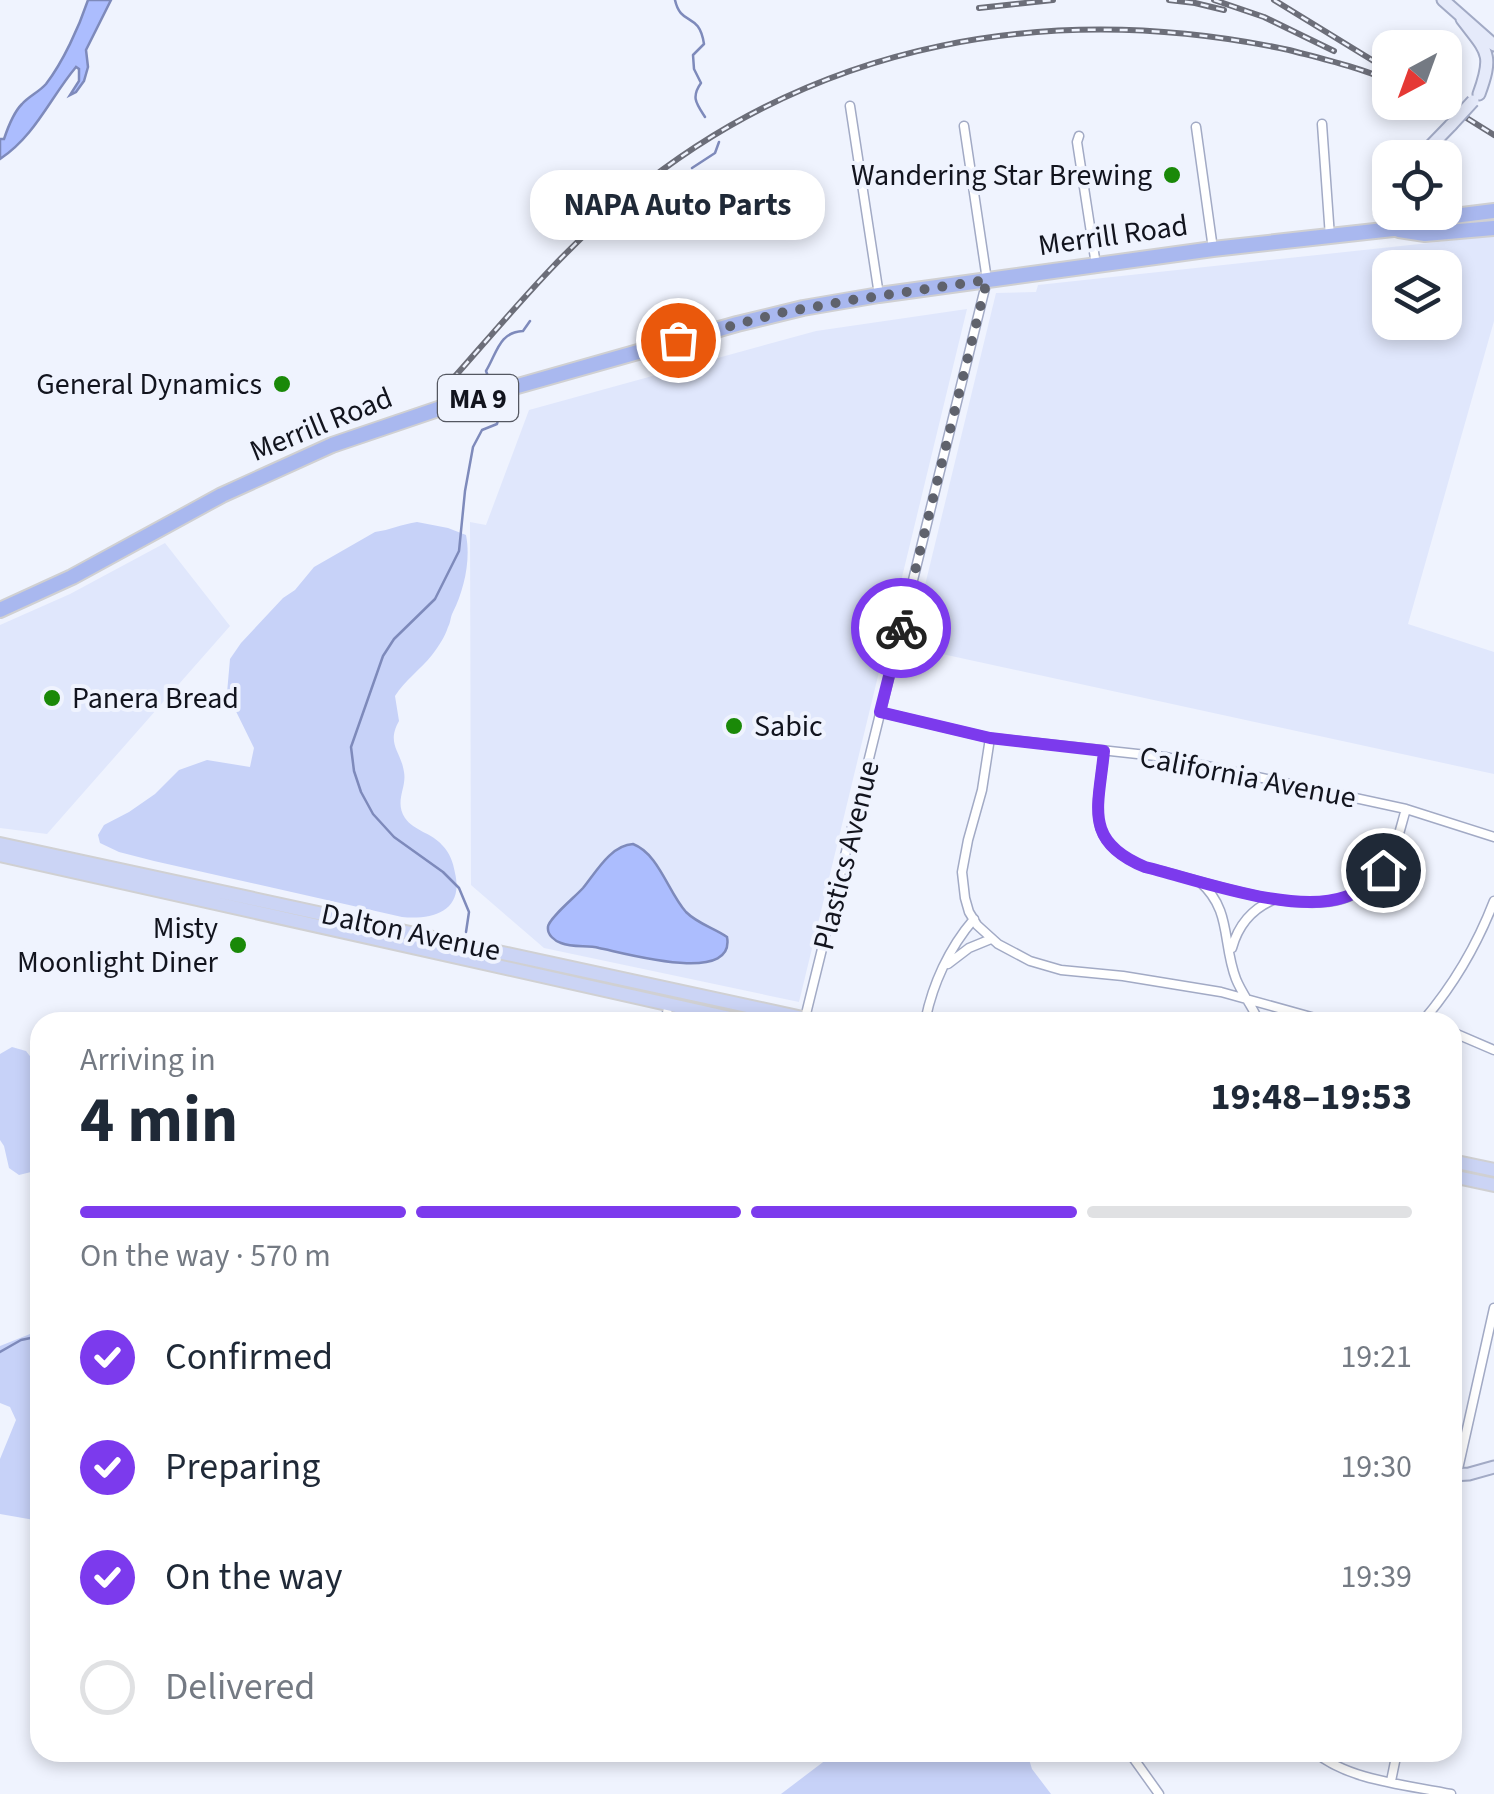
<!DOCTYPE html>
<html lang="en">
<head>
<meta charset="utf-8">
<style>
	body { margin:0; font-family:"Source Sans 3",sans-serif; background:#f2f2f3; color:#1f2937; height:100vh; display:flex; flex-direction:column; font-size:38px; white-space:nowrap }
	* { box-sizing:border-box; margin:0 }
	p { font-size:32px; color:#747a83 }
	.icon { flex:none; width:55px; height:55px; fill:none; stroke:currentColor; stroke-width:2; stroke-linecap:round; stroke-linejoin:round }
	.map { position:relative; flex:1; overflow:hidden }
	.sheet { position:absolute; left:30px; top:1012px; width:1432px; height:750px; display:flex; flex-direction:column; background:#fff; border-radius:30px; box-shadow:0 5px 15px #0003 }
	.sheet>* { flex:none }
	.needle { width:65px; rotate:221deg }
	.tools { position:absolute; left:1372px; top:30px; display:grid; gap:20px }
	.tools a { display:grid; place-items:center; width:90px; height:90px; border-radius:20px; background:#fff; box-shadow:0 5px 15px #0003; font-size:50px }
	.pin { position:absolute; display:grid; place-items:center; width:85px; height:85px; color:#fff; margin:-42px; border:5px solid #fff; border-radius:50%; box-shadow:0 2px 10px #0007 }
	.courier { position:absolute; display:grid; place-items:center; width:100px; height:100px; margin:-50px; border:8px solid #7c3aed; border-radius:50%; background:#fff; color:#222; box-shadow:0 2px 12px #0007 }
	.bubble { position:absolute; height:70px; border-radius:30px; background:#fff; box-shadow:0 5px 15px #0003; font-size:32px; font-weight:700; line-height:70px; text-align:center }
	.head em { font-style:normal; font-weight:700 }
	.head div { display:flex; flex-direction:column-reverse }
	.head { display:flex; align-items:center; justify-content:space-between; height:170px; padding:0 50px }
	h1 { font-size:65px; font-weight:700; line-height:75px }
	.bar { display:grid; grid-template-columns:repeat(4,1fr); gap:15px 10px; align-content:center; height:120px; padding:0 50px }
	.bar i { height:12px; border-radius:8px; background:#e0e1e3 }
	.bar .selected { background:#7c3aed }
	.bar p { grid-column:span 4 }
	ol { padding:0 50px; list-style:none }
	li { display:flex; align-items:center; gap:30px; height:110px }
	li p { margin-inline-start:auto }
	li .icon { padding:10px; border-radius:50%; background:#7c3aed; color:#fff; stroke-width:4 }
	li:last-child { color:#747a83 }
	li i { width:55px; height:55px; border:5px solid #e0e1e3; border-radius:50% }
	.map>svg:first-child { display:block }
</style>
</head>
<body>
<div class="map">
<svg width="1494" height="1794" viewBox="0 0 1494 1794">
	<rect width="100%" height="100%" fill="#eff3fe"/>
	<path fill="#e0e7fc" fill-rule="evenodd" d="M 1494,236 L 1494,321 L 1408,624 L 1494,652 L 1494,774 L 910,647 L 996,293 L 1036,292 L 1038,285 ZM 1390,268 L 1445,268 L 1445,322 L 1390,322 Z
		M 967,309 L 799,1002 L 544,948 L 471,885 L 470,522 L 486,525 L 529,410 L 816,331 Z
		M 165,543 L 230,626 L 47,834 L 0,828 L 0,625 L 70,594 Z"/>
	<path fill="#c7d2f8" d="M 417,522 L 448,528 L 466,535 C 471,560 464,590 453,612 C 450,618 451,621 448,627 C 445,637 438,647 432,655 C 420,670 405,680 395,696 L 399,721 C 386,744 401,751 404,772 C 407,788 394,801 405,818 C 414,831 432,833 442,845 C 450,853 453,862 455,873 C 464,911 433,920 402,917 L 154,861 L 119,852 L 100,843 L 98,835 L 104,825 L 129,812 L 155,794 L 179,770 L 207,760 L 250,767 L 254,748 L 227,693 L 230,659 L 241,643 L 283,598 L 295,590 L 314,567 L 375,532 C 390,530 402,524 417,522 Z
		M 12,1047 L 26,1051 L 40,1069 L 40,1165 L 31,1172 L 19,1175 L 9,1168 L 4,1146 L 0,1140 L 0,1054 Z
		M 40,1330 L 40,1521 L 0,1514 L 0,1459 L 16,1420 L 10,1407 L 0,1403 L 0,1346 Z
		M 835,1753 L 1027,1753 L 1032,1769 L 1051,1794 L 781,1794 Z"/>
	<path fill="#acbdfe" stroke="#7e8abb" stroke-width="2.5" d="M 88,0 L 111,0 L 86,50 L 88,67 L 84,81 L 76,92 L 70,95 L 79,81 L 79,69 L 76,67 C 50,98 35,136 0,159 L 0,139 L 4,139 C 8,127 13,113 22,104 C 29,96 39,92 46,84 C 63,62 79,27 88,0 Z
		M 633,844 C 659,854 668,892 686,912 C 698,924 714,928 727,937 C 736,986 621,952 599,948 C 587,945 573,948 561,943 C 555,941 547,935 548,927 C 548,919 576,896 583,888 C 596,872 611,845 633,844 Z"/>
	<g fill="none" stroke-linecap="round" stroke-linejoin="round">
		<path stroke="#7e8abb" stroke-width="2.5" d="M 675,0 C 681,27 699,11 704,44 L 693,55 L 694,69 L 701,83 C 691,97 696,103 705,117
			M 692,168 L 715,153 L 719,142
			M 489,379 L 486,371 C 497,353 499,332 523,331 L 530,321
			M 466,932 L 469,912 L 459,888 L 443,872 L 394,837 L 373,814 L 361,792 L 354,771 L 351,747 L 383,656 L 394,639 L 435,599 L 459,551 L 465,491 L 473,447 L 482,430 L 497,424 L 498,420
			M 0,1352 L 21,1340 L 40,1336"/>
		<defs>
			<path id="street" d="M 850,106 L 879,295
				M 1322,124 L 1330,237
				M 1196,127 L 1213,249
				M 1079,136 L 1077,142 L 1096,265
				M 880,712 L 990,738 L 1165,757 L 1406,809 L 1494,837
				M 990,738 L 982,790 L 968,840 L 962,872 L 965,898 L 969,912 L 977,925 L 998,944 L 1030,961 L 1061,970 L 1123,976 L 1221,992 L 1315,1018 L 1356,1022
				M 1104,751 C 1099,806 1081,841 1145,867 C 1198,879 1290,914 1342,899 C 1359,894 1375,881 1385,867 C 1396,850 1400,829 1406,809
				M 1200,882 C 1232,910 1222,943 1236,979 C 1242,994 1253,1007 1259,1022
				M 1232,948 C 1238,926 1252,909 1273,900
				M 948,964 L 969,948 L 991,939
				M 665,1022 L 669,1004
				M 804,1022 L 987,280 L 964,126
				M 925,1022 C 932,985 949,948 974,919
				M 1368,1022 L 1397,1020 L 1418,1022
				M 1422,1022 C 1453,986 1477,945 1494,901
				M 1452,1032 L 1494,1050
				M 1452,1496 L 1494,1308
				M 1129,1752 L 1159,1794
				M 1315,1752 C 1349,1781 1409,1785 1451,1794
				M 1391,1781 L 1397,1752"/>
			<path id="secondary" d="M 1443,0 L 1494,45
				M 1462,19 C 1487,52 1494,53 1479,94
				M 1419,158 L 1451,125
				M 1390,183 C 1377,202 1374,214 1393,229
				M 1393,229 L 1394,212
				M 1452,1475 L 1469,1474 L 1494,1467"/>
			<path id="primary" d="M 0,844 L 821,1022
				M 0,855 L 748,1022
				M 1452,1161 L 1494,1170
				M 1452,1176 L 1494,1185"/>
			<path id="highway" d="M 1399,230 L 1425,234 L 1494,228
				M 0,610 L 72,577 L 222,495 L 332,445 L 447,406 L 737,324 L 803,308 L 879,295 L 1213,249 L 1393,229 L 1422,220 L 1494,211"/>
		</defs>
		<use href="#street" stroke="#a2aac5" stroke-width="11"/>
		<use href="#secondary" stroke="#a2aac5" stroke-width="15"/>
		<use href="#primary" stroke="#d0d0d2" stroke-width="16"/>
		<use href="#highway" stroke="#d0d0d2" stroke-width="18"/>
		<use href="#street" stroke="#fff" stroke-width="8"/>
		<use href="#secondary" stroke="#e5eafa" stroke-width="11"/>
		<use href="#primary" stroke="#cbd4f5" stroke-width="12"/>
		<use href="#highway" stroke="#a9b8ef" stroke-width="14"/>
		<defs>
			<path id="rail" d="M 1169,0 L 1195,3 L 1224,10
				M 1214,0 L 1264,17 L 1334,51
				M 1274,0 L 1385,68
				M 979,8 L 1053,0
				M 1441,102 L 1494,135
				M 442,391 C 502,324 559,252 630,195 C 819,40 1053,0 1289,50 C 1323,59 1358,67 1390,81"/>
		</defs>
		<use href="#rail" stroke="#6c6e79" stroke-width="6"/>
		<use href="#rail" stroke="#eff3fe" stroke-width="2.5" stroke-dasharray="8" stroke-linecap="butt"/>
		<defs>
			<path id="secondary-bridge" d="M 1451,125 L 1473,101"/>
		</defs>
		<use href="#secondary-bridge" stroke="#a2aac5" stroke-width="15" stroke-linecap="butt"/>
		<use href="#secondary-bridge" stroke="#e5eafa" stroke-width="11"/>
	</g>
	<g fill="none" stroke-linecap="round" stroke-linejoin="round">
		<path stroke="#5f626c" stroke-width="10" stroke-dasharray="0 18" d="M 678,340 L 780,313 L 852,300 L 987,280 L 901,628"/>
		<path stroke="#7c3aed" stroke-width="12" d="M 901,628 L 880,712 L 990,738 L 1104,751 C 1099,806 1082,841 1145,867 C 1198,880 1293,915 1345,897 C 1360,892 1371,881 1383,870"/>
	</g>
	<g fill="#1a8908" stroke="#eff3fe" stroke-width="4">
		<circle cx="1172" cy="175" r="10"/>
		<circle cx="282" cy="384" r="10"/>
		<circle cx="52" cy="698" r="10"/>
		<circle cx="734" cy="726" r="10"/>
		<circle cx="238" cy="945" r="10"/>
	</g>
	<g text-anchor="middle" stroke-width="8" stroke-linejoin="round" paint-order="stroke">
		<rect fill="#eff3fe" stroke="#545761" stroke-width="2.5" x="438" y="375" width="80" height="46" rx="8"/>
		<g font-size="28" font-weight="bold" fill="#12141e">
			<text x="478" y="408">MA 9</text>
		</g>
		<g font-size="30" fill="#12141e" stroke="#eff3fe" text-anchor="end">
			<text x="1152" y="185">Wandering Star Brewing</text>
			<text x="262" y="394">General Dynamics</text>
			<text x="72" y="708" text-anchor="start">Panera Bread</text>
			<text x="754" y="736" text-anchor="start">Sabic</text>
			<text x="218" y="938">Misty<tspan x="218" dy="34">Moonlight Diner</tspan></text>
		</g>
		<g font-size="30" fill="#12141e" stroke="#eff3fe">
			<text transform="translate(1113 235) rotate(-8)" y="10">Merrill Road</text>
			<text transform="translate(321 424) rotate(-22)" y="10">Merrill Road</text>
			<text transform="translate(1248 777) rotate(11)" y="10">California Avenue</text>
			<text transform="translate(846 855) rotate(-76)" y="10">Plastics Avenue</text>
			<text transform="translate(411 932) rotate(12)" y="10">Dalton Avenue</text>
		</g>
	</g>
</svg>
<div class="tools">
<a><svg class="needle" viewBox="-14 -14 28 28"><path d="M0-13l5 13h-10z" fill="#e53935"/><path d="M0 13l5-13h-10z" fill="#747a83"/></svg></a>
<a><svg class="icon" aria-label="locate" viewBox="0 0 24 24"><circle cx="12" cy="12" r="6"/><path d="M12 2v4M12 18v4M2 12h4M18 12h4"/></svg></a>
<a><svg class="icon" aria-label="layers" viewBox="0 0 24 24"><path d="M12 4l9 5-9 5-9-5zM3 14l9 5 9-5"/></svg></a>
</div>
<div class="pin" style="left:678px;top:340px;background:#ea580c"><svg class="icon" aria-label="bag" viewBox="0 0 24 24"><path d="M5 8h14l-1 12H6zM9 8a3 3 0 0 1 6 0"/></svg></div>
<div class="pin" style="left:1383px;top:870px;background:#1f2937"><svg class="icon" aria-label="home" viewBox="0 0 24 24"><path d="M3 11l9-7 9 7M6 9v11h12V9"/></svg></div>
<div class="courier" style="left:901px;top:628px"><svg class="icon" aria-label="bike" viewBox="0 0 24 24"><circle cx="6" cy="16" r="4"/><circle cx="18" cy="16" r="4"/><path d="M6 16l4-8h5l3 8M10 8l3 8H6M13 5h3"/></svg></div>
<div class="bubble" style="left:530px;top:170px;width:295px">NAPA Auto Parts</div>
<section class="sheet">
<div class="head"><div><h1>4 min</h1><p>Arriving in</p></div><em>19:48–19:53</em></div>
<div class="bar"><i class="selected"></i><i class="selected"></i><i class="selected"></i><i></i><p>On the way · 570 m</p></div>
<ol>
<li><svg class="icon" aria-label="check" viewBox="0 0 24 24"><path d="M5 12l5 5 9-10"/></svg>Confirmed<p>19:21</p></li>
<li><svg class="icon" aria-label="check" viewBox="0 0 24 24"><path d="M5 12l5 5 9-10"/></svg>Preparing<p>19:30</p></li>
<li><svg class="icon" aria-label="check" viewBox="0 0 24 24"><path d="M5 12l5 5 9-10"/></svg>On the way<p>19:39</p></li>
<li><i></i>Delivered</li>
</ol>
</section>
</div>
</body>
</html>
